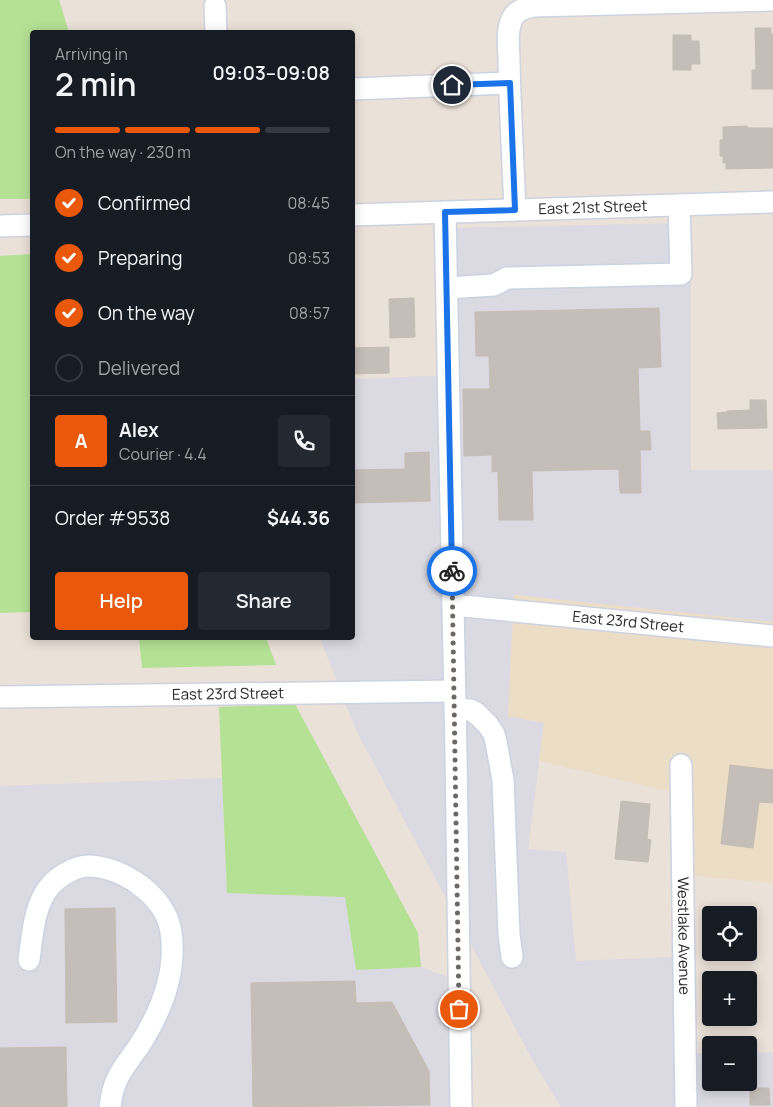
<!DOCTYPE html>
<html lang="en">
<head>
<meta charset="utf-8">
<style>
	body { margin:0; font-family:Manrope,sans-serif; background:#242831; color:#f1f3f6; height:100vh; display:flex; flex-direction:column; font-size:19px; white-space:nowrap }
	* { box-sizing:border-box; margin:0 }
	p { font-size:16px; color:#9ea1a6 }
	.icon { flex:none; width:28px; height:28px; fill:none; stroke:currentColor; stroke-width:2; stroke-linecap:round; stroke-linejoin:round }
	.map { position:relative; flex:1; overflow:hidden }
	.sheet { position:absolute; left:30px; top:30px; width:325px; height:610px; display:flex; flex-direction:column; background:#171b24; border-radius:5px; box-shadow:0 2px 12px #0003 }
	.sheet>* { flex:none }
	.controls { position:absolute; left:702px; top:906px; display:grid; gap:10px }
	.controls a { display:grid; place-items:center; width:55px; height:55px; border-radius:5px; background:#171b24; box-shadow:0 2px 12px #0003; font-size:25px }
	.pin { position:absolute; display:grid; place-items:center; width:42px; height:42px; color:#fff; margin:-21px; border:2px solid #fff; border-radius:50%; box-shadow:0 1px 5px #0007 }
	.courier { position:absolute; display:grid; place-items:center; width:50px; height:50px; margin:-25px; border:4px solid #1a73e8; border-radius:50%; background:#fff; color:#222; box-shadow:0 1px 6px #0007 }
	.head em { font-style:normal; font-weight:600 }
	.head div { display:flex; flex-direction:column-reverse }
	.head { display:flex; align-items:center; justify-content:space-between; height:85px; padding:0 25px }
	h1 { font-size:32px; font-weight:600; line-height:38px }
	.bar { display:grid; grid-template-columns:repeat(4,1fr); gap:8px 5px; align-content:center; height:60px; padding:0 25px }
	.bar i { height:6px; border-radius:4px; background:#363941 }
	.bar .current { background:#ea580c }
	.bar p { grid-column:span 4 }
	.line { display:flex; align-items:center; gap:12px; padding:0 25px; border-top:1px solid #363941 }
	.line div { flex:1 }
	.round { display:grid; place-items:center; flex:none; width:52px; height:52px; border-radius:5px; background:#242831 }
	ol { padding:0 25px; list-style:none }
	li { display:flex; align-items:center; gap:15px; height:55px }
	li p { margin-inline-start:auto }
	li .icon { padding:5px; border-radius:50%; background:#ea580c; color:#fff; stroke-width:4 }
	li:last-child { color:#9ea1a6 }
	li i { width:28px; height:28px; border:2px solid #363941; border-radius:50% }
	.primary-button { display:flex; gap:10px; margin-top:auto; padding:10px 25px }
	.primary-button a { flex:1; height:58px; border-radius:5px; background:#ea580c; color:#fff; font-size:20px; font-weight:600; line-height:58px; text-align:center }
	.primary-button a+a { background:#242831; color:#f1f3f6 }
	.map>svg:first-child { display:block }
</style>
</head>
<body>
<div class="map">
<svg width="773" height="1107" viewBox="0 0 773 1107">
	<rect width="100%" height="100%" fill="#eae1d8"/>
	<path fill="#dbd9e2" d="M 691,223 L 691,470 L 773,470 L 773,622 L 514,595 L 508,716 L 544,723 L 528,849 L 566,852 L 576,961 L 695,956 L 697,1053 L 711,1053 L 711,1082 L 749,1082 L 749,1053 L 773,1052 L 773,1107 L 561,1107 L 532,1059 L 356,730 L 320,638 L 352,638 L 353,379 L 456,375 L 454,228 Z
		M 222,778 L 227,893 L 345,897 L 356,970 L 421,967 L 463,983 L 467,1107 L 0,1107 L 0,786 Z"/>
	<path fill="#ecddc7" d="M 514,595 L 773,622 L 773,883 L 695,876 L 693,797 L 539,761 L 544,723 L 508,716 Z"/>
	<path fill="#b4e194" d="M 0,0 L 59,0 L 69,32 L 32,32 L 32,199 L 0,199 Z
		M 32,254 L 32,612 L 0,613 L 0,256 Z
		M 139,638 L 266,638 L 276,665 L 142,668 Z
		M 295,704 L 418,933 L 421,967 L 356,970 L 345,897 L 227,893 L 219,707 Z"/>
	<path fill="#c5beb8" stroke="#c5bdb2" d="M 755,28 L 771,28 L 771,34 L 773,34 L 773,89 L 752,89 L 752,70 L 756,70 Z
		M 673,35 L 691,35 L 691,41 L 699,41 L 700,64 L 691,64 L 691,70 L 673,70 Z
		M 747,126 L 748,128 L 773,128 L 773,168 L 726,169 L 726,163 L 723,163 L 723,156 L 720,156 L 720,140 L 723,140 L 723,127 Z
		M 414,298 L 415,337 L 390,338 L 389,299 Z
		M 659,308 L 661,367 L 638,368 L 640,431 L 650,431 L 651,450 L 640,450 L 641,493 L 620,493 L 619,469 L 532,471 L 533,520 L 499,520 L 498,471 L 492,472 L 492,455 L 464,456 L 463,389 L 490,389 L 489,356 L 476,356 L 475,312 Z
		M 389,347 L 389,373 L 352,374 L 352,348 Z
		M 750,400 L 766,400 L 767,428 L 718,429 L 717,413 L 727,412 L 727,411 L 750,410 Z
		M 429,452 L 430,501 L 352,503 L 352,470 L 405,469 L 405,453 Z
		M 730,765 L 773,770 L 773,803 L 759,802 L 753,848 L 721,844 Z
		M 621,801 L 650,804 L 647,839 L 651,840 L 648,862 L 615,859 Z
		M 115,908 L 117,1022 L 66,1023 L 65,909 Z
		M 355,981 L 356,1003 L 392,1002 L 429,1071 L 430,1105 L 253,1107 L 251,983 Z
		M 66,1047 L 67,1107 L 0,1107 L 0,1048 Z
		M 750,1088 L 769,1088 L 770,1105 L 750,1105 Z"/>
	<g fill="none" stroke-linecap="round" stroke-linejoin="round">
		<defs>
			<g id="minor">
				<path d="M 215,6 L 216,32"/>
				<path d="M 352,89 L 509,83"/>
				<path d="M 515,210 C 513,160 510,110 509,61 C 509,48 506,31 512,19 C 516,10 525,8 534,6 L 773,0"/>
				<path d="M 445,212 L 456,754 L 461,1107"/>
				<path id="s1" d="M 352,215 L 773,202"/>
				<path d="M 0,226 L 32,225"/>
				<path d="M 447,288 L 494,285 L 507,278 L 681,274 L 679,205"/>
				<path id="s2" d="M 453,605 L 773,636"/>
				<path id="s3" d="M 0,697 L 454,691"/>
				<path d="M 455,709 L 470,710 L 476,713 L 488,725 L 494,734 L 496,742 L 503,780 L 509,934 L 512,957"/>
				<path id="s4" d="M 681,765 L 686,1107"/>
				<path d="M 29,960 C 32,937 34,903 51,885 C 59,876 76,866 88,866 C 122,866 166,896 171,932 C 177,973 161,1012 139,1046 C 123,1069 113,1078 110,1107"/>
			</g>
		</defs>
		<use href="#minor" stroke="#cdd2e0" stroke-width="24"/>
		<use href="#minor" stroke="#fff" stroke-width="21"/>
	</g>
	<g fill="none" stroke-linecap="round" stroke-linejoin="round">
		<path stroke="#6b6865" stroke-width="5" stroke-dasharray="0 9" d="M 452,571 L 459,1009"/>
		<path stroke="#1a73e8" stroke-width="6" d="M 452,85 L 510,83 L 515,210 L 445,212 L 452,571"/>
	</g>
	<g text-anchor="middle" stroke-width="4" stroke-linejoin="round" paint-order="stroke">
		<g font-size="15" fill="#272727" stroke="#fff">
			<text dy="5" stroke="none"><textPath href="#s1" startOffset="241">East 21st Street</textPath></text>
			<text dy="5" stroke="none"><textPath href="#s2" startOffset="176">East 23rd Street</textPath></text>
			<text dy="5" stroke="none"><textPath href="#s3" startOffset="228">East 23rd Street</textPath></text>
			<text dy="5" stroke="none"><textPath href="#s4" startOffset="171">Westlake Avenue</textPath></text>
		</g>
	</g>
</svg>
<div class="controls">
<a><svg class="icon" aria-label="locate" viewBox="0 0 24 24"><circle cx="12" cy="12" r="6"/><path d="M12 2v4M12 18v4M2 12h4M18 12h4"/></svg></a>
<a>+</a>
<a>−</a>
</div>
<div class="pin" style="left:459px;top:1009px;background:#ea580c"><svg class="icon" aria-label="bag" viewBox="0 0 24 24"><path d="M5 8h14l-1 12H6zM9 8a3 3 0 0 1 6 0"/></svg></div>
<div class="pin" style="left:452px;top:85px;background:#1f2937"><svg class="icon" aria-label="home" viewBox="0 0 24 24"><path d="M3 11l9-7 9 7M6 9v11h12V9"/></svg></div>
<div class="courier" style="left:452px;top:571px"><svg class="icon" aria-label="bike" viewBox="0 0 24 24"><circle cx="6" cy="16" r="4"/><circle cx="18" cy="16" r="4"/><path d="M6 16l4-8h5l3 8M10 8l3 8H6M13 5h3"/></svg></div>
<section class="sheet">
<div class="head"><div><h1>2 min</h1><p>Arriving in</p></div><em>09:03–09:08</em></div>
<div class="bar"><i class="current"></i><i class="current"></i><i class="current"></i><i></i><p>On the way · 230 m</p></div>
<ol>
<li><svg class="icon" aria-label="check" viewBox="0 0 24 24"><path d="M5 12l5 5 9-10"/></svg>Confirmed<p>08:45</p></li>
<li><svg class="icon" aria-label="check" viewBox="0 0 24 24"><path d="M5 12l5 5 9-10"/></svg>Preparing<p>08:53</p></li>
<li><svg class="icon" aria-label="check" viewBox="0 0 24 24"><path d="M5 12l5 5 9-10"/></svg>On the way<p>08:57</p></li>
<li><i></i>Delivered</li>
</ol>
<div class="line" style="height:90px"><b class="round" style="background:#ea580c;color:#fff">A</b><div><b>Alex</b><p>Courier · 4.4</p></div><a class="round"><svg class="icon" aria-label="phone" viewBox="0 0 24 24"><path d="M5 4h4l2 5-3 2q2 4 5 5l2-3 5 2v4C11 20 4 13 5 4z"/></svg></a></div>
<div class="line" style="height:65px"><div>Order #9538</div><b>$44.36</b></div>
<div class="primary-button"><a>Help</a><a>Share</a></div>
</section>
</div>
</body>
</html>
